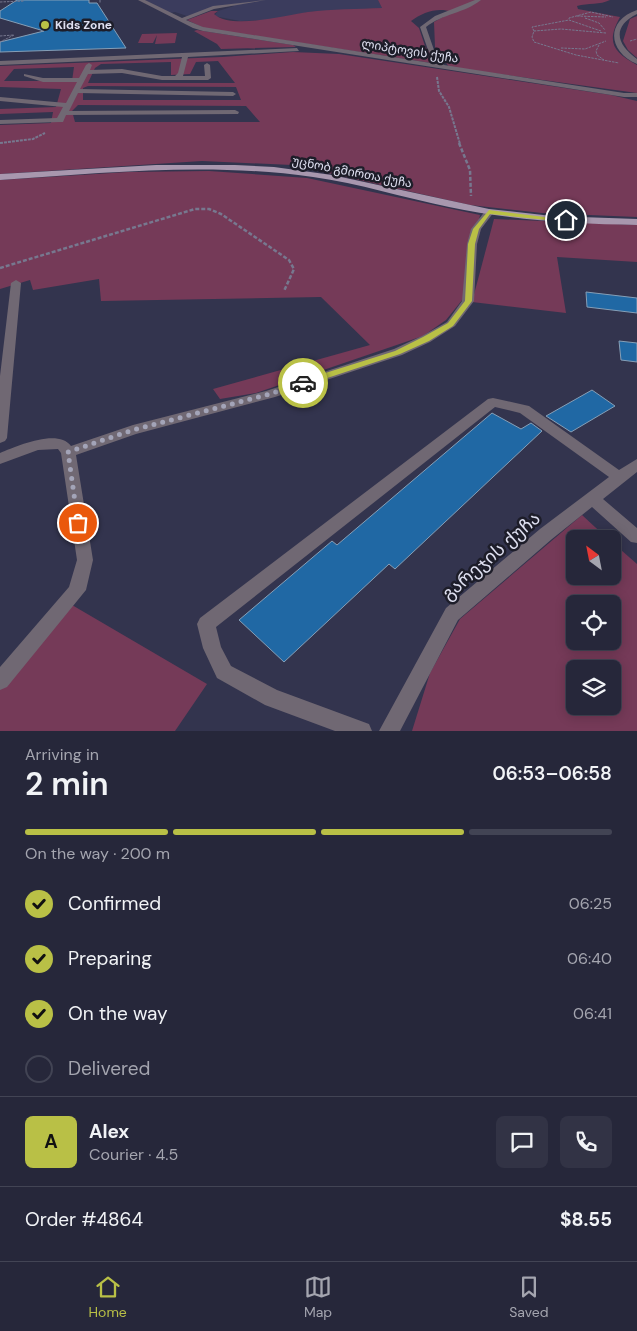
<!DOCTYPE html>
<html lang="en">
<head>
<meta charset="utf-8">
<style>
	body { margin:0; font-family:"DM Sans","Noto Sans Georgian",sans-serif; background:#323345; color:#f1f3f6; height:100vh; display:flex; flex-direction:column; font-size:19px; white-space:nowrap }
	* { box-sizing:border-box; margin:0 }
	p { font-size:16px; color:#a4a5af }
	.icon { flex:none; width:28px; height:28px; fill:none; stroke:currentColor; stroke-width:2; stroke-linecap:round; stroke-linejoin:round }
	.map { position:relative; height:731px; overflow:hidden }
	.sheet { display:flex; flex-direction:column; background:#26273a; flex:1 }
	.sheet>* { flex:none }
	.needle { width:32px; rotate:328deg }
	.fabs { position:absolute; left:566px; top:530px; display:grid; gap:10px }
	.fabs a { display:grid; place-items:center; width:55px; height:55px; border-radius:8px; background:#26273a; box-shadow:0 2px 12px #0003,0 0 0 1px #424454; font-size:25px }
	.pin { position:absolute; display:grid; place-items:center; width:42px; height:42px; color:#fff; margin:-21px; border:2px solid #fff; border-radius:50%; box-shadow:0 1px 5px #0007 }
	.courier { position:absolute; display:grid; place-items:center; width:50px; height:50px; margin:-25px; border:4px solid #b9c046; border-radius:50%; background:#fff; color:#222; box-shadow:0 1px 6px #0007 }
	.summary em { font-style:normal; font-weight:600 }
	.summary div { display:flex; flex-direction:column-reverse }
	.summary { display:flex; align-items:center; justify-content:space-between; height:85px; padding:0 25px }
	h1 { font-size:32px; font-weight:600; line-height:38px }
	.bar { display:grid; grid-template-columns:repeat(4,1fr); gap:8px 5px; align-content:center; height:60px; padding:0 25px }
	.bar i { height:6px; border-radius:4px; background:#424454 }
	.bar .active { background:#b9c046 }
	.bar p { grid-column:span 4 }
	.line { display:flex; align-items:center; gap:12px; padding:0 25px; border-top:1px solid #424454 }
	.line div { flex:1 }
	.round { display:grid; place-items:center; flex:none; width:52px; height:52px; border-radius:8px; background:#323345 }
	ol { padding:0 25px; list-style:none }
	li { display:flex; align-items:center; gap:15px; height:55px }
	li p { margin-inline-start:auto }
	li .icon { padding:5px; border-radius:50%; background:#b9c046; color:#111; stroke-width:4 }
	li:last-child { color:#a4a5af }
	li i { width:28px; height:28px; border:2px solid #424454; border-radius:50% }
	.tab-bar { display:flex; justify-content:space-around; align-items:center; height:70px; border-top:1px solid #424454; background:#26273a; font-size:14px; color:#a4a5af }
	.tab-bar a { display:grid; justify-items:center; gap:2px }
	.tab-bar .active { color:#b9c046 }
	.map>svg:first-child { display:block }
</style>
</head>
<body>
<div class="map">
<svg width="637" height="731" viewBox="0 0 637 731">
	<rect width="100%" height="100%" fill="#33344e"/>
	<path fill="#3b3c5d" d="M 145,0 L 378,0 L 382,8 L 309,12 L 270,20 L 240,21 L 214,16 L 218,11 L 234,6 L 231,4 L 219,6 L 187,16 L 175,12 L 170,13 Z"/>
	<path fill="#753a58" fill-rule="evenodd" d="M 378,0 L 610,0 C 600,5 588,3 577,6 L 578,9 L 620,17 C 606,42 613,52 637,65 L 637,93 L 449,67 L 435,47 L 434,22 L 452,12 C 438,7 423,12 411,21 L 419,28 L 425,46 L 436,61 L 431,63 L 204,28 L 187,20 L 211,11 L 218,11 L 214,14 C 231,30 287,15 308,12 C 332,9 357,9 382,8 Z
		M 637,16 L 637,58 L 628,50 L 623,41 L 630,19 Z
		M 197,30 L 293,45 L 296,47 L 221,49 L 217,44 L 194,31 Z
		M 177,33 L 175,43 L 155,44 L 157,35 L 153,43 L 138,43 L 142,34 Z
		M 293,52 L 339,54 L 611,95 L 637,101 L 637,217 L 542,213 L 470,205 L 292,165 L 202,161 L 0,174 L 0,125 L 51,123 L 53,112 L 0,114 L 0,109 L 56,107 L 61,89 L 0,87 L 0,66 L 222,57 ZM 218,61 L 235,83 L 88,83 L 95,68 L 101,64 L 171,62 L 171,75 L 190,74 L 196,62 ZM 74,67 L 72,81 L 4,81 L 14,69 ZM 88,86 L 236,87 L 241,100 L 83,100 L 83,88 ZM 78,105 L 246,106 L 260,122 L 75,122 L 72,111 Z
		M 209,171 L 307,178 L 480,215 L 463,299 L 446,320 L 423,336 L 256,393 L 220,399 L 213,389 L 370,345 L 321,297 L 101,301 L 99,279 L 33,290 L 30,280 L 0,289 L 0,180 L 128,172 Z
		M 494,219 L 637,225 L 637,262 L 557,257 L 566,313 L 472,302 Z
		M 582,515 L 608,539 L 575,539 L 575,576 L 612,576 L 613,543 L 637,564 L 637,731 L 412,731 L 430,673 L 460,619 ZM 575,604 L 612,604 L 612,641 L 575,641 ZM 575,669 L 612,669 L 612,706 L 575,706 Z
		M 72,605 L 207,684 L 175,731 L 0,731 L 0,688 Z"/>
	<path fill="#2068a4" stroke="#869fb7" d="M 17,0 L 89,0 L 89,3 L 97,3 L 126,48 L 0,52 L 0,42 L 44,31 L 0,18 L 0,11 Z
		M 586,292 L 637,298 L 637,313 L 587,307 Z
		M 619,341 L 637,343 L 637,362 L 621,360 Z
		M 592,390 L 615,406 L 571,432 L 546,416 Z
		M 492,413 L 521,429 L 531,423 L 542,431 L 395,569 L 389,564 L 284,662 L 239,620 L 332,541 L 337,545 Z"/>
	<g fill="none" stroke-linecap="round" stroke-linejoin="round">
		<path stroke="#77788f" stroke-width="1" stroke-dasharray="2.5 1" stroke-linecap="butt" d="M 100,0 L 100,3
			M 0,2 L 24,1
			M 577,16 L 606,17
			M 585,18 L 599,23 L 605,30
			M 534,31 L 532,27 L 569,20
			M 601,31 L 569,20 L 569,18 L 591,12 L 613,17
			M 606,33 L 561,29 L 534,31 L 532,37 L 534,42 L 576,55 L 619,63
			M 0,36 L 14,35 L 0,42
			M 630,41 L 637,39
			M 599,45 L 596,51 L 597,55 L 604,60
			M 561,48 L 585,49 L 606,41"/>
		<path stroke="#77788f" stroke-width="2" stroke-dasharray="3 1" stroke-linecap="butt" d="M 437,77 L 439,91 L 449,107 L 460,144
			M 0,143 L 33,139 L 45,133"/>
		<path stroke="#77788f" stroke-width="2.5" stroke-dasharray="4 2" stroke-linecap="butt" d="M 459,143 L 470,170 L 471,196
			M 0,268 L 195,209 L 209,209 L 221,214 L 289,260 L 294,269 L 284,291"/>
		<path fill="#706873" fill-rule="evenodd" d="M 138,0 L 145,0 L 182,18 L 213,6 L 266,0 L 214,9 L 186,20 L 203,27 L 437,64 L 428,50 L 420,27 L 435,16 L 475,0 L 481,0 C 465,13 442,14 426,27 L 434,50 L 444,65 L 624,93 L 637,93 L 637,97 L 624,97 L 203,31 L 193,28 Z
			M 637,10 L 637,14 C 611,27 617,45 637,59 L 637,64 C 608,52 605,21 637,10 Z
			M 297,48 L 299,51 L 188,57 L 183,76 L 205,76 L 204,65 L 207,63 L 210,65 L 211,78 L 208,80 L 162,80 L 122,73 L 88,74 L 80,89 L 233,92 L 236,94 L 233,96 L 78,93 L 69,111 L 235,110 L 239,112 L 238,114 L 66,115 L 63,122 L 60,122 L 0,124 L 0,120 L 57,118 L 63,107 L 0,101 L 0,97 L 66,103 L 77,82 L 43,82 L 24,76 L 24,74 L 43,78 L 79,78 L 86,65 L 89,63 L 92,65 L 90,70 L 122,69 L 162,76 L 175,76 L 178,73 L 182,57 L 0,65 L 0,61 Z
			M 489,209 L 494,212 L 481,229 L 477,244 L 474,301 L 455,326 L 430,342 L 402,355 L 275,397 L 136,434 L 76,455 L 93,560 L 86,590 L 7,687 L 0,690 L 0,667 L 69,587 L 77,560 L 61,453 L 58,449 L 38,450 L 0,464 L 0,453 C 17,446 58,428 71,446 L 133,425 L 266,391 L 394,349 L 422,336 L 447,322 L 462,301 L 467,244 L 471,229 L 486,210 Z
			M 16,280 L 21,283 L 7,438 L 5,441 L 0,443 L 0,376 L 11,283 Z
			M 493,398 L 529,406 L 619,470 L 637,459 L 637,472 L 603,499 L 637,528 L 637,543 L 631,542 L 592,507 L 552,539 L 458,620 L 400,731 L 379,731 L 446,608 L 540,529 L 609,477 L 520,413 L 495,407 L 216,627 L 221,647 L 231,666 L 277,690 L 369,724 L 372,731 L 335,731 L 265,705 L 217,678 L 203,648 L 197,624 L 200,618 L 488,399 Z"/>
		<path fill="#a897ae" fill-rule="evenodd" d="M 156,165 L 235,165 L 274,167 L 332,175 L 489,209 L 552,216 L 637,219 L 637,225 C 574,224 511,220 449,207 C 404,198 359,183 313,177 C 209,162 104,173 0,180 L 0,174 Z"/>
	</g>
	<path fill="#b9c046" d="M 489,210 L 569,220 L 566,222 L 490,214 L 479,229 L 475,244 L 472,301 L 453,326 L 429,341 L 400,354 L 306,385 L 300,385 L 300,381 L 395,351 L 423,337 L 448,323 L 465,301 L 468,244 L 473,229 Z"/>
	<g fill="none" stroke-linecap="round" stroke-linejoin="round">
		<path stroke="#a3a4b8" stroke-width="5" stroke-dasharray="0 9" d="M 78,523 L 68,452 L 133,430 L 270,394 L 303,383"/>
	</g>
	<circle fill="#b9c046" stroke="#1d1d29" stroke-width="2" cx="45" cy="25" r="5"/>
	<g text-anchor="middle" stroke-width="5" stroke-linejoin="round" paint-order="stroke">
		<g font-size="12" font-weight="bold" fill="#dfe0f1" stroke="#1d1d29" text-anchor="start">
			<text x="55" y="29">Kids Zone</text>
		</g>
		<g font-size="12" fill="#dfe0f1" stroke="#1d1d29">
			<text transform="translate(410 51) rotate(9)" y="4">ლიპტოვის ქუჩა</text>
			<text transform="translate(352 172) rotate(11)" y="4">უცნობ გმირთა ქუჩა</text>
		</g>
		<g font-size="18" fill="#dfe0f1" stroke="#1d1d29">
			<text transform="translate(491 556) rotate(-41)" y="6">გარეჯის ქუჩა</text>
		</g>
	</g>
</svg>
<div class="fabs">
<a><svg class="needle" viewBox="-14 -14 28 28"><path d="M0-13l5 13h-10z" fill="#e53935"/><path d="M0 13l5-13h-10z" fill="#a4a5af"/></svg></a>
<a><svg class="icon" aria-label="locate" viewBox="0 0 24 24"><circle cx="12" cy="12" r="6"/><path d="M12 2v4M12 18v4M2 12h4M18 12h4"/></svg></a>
<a><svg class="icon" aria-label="layers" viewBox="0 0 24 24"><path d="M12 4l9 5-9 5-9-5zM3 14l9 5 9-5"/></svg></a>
</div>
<div class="pin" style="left:78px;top:523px;background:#ea580c"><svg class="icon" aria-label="bag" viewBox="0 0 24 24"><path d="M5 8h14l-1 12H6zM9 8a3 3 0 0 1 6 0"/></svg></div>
<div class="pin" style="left:566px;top:220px;background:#1f2937"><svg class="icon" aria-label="home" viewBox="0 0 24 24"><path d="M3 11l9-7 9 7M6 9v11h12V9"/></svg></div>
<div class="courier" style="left:303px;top:383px"><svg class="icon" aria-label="car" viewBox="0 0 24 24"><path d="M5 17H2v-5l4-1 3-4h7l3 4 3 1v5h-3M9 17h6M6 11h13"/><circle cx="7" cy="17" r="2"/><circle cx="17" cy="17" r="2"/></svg></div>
</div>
<section class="sheet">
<div class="summary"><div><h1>2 min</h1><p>Arriving in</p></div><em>06:53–06:58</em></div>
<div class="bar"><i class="active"></i><i class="active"></i><i class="active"></i><i></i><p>On the way · 200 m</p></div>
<ol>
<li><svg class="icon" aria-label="check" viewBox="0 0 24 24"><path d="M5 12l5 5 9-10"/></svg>Confirmed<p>06:25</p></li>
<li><svg class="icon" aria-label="check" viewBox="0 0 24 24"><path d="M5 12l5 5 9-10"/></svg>Preparing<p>06:40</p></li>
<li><svg class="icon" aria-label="check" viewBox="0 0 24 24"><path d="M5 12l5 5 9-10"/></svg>On the way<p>06:41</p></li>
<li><i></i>Delivered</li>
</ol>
<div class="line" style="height:90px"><b class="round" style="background:#b9c046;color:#111">A</b><div><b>Alex</b><p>Courier · 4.5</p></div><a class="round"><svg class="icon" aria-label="chat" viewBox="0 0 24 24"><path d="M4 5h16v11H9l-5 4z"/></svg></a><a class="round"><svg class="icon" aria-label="phone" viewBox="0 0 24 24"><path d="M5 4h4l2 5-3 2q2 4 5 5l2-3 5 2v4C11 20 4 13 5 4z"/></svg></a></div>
<div class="line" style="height:65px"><div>Order #4864</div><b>$8.55</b></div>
</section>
<nav class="tab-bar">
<a class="active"><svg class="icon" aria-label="home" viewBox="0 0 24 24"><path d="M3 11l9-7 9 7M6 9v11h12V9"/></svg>Home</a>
<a><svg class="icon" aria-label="map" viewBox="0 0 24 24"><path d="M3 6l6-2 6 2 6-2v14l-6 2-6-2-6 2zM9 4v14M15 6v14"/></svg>Map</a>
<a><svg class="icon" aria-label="saved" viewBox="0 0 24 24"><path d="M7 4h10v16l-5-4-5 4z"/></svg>Saved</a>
</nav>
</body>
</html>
